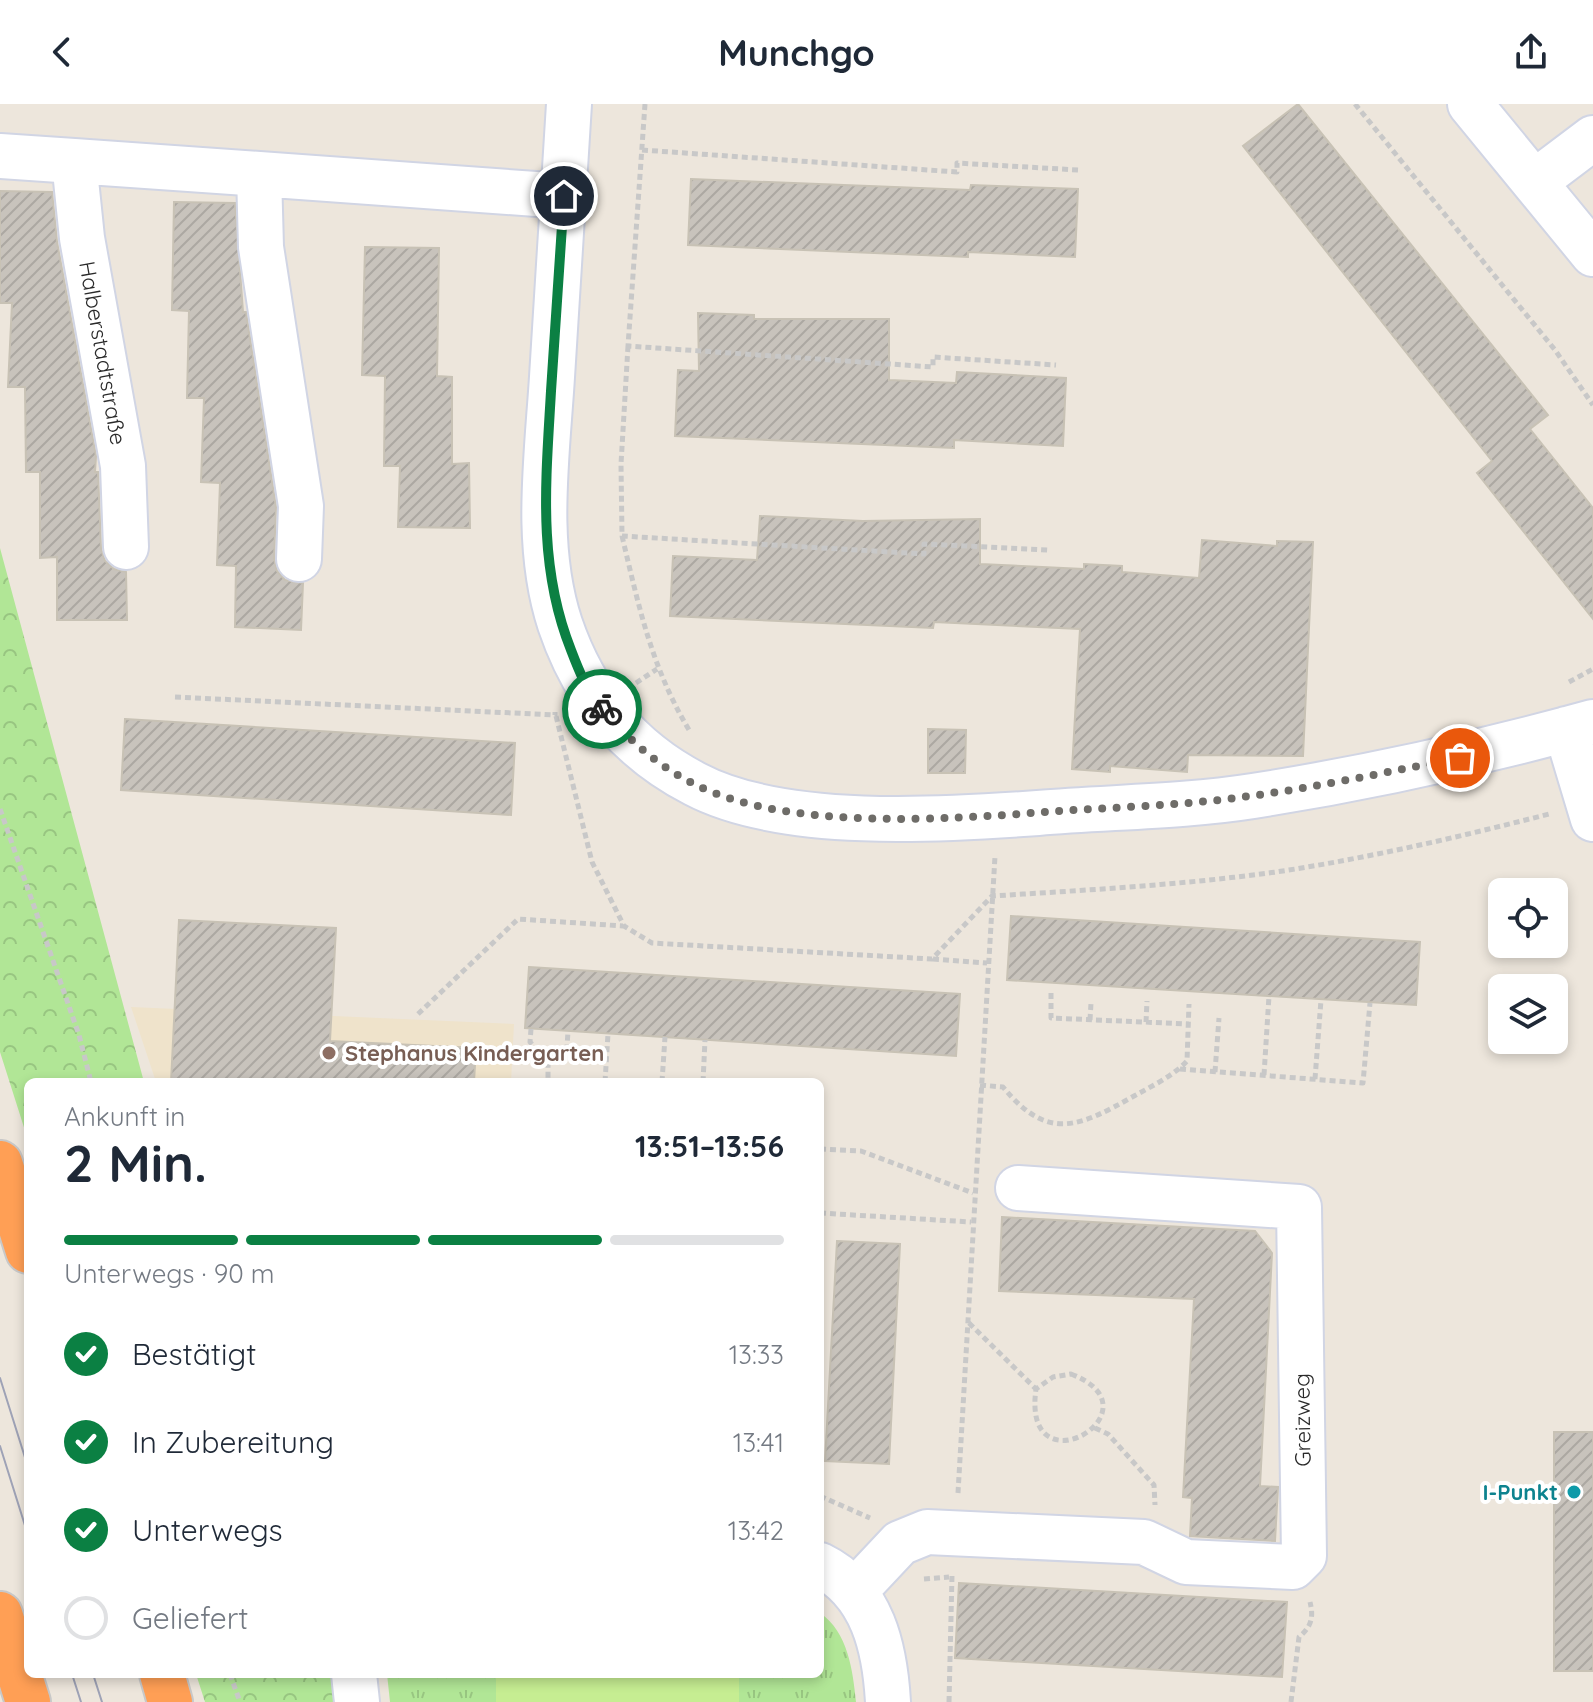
<!DOCTYPE html>
<html lang="de">
<head>
<meta charset="utf-8">
<style>
	body { margin:0; font-family:Quicksand,sans-serif; background:#f2f2f3; color:#1f2937; height:100vh; display:flex; flex-direction:column; font-size:30px; white-space:nowrap }
	* { box-sizing:border-box; margin:0 }
	p { font-size:26px; color:#747a83 }
	.icon { flex:none; width:44px; height:44px; fill:none; stroke:currentColor; stroke-width:2; stroke-linecap:round; stroke-linejoin:round }
	.map { position:relative; flex:1; overflow:hidden }
	.panel { position:absolute; left:24px; top:974px; width:800px; height:600px; display:flex; flex-direction:column; background:#fff; border-radius:12px; box-shadow:0 4px 12px #0003 }
	.panel>* { flex:none }
	.controls { position:absolute; left:1488px; top:774px; display:grid; gap:16px }
	.controls a { display:grid; place-items:center; width:80px; height:80px; border-radius:12px; background:#fff; box-shadow:0 4px 12px #0003; font-size:40px }
	.pin { position:absolute; display:grid; place-items:center; width:68px; height:68px; color:#fff; margin:-34px; border:4px solid #fff; border-radius:50%; box-shadow:0 2px 8px #0007 }
	.courier { position:absolute; display:grid; place-items:center; width:80px; height:80px; margin:-40px; border:6px solid #0b8043; border-radius:50%; background:#fff; color:#222; box-shadow:0 2px 10px #0007 }
	.overview em { font-style:normal; font-weight:700 }
	.overview div { display:flex; flex-direction:column-reverse }
	.overview { display:flex; align-items:center; justify-content:space-between; height:136px; padding:0 40px }
	h1 { font-size:52px; font-weight:700; line-height:60px }
	.bar { display:grid; grid-template-columns:repeat(4,1fr); gap:12px 8px; align-content:center; height:96px; padding:0 40px }
	.bar i { height:10px; border-radius:6px; background:#e0e1e3 }
	.bar .current { background:#0b8043 }
	.bar p { grid-column:span 4 }
	ol { padding:0 40px; list-style:none }
	li { display:flex; align-items:center; gap:24px; height:88px }
	li p { margin-inline-start:auto }
	li .icon { padding:8px; border-radius:50%; background:#0b8043; color:#fff; stroke-width:4 }
	li:last-child { color:#747a83 }
	li i { width:44px; height:44px; border:4px solid #e0e1e3; border-radius:50% }
	header { display:flex; justify-content:space-between; align-items:center; height:104px; padding:0 40px; background:#fff; font-size:36px; font-weight:700 }
	.map>svg:first-child { display:block }
</style>
</head>
<body>
<header><svg class="icon" aria-label="back" viewBox="0 0 24 24"><path d="M15 5l-7 7 7 7"/></svg>Munchgo<svg class="icon" aria-label="share" viewBox="0 0 24 24"><path d="M12 15V3M7 8l5-5 5 5M5 13v7h14v-7"/></svg></header>
<div class="map">
<svg width="1593" height="1598" viewBox="0 0 1593 1598">
	<defs>
		<pattern id="grass-tufts" width="24" height="20" patternUnits="userSpaceOnUse" patternTransform="scale(2)"><rect width="24" height="20" fill="#b1e696"/><path d="M3 7l-1-3M5 7V3M7 7l1-3M15 17l-1-3M17 17v-4M19 17l1-3" fill="none" stroke="#98c581"/></pattern>
		<pattern id="forest-crowns" width="20" height="18" patternUnits="userSpaceOnUse" patternTransform="scale(2)"><rect width="20" height="18" fill="#b1e696"/><path d="M2 6a3 3 0 1 1 6 0M12 15a3 3 0 1 1 6 0" fill="none" stroke="#98c581"/></pattern>
		<pattern id="building-hatch" width="6" height="6" patternUnits="userSpaceOnUse" patternTransform="scale(2)"><rect width="6" height="6" fill="#c8c3bc"/><path d="M-1 1l2-2M0 6l6-6M5 7l2-2" fill="none" stroke="#aca8a2"/></pattern>
	</defs>
	<rect width="100%" height="100%" fill="#ede6dc"/>
	<path fill="#efe3cb" d="M 131,903 L 514,920 L 511,978 L 156,978 Z"/>
	<path fill="url(#grass-tufts)" d="M 820,1509 C 848,1528 853,1567 856,1598 L 390,1598 L 387,1570 L 820,1570 Z"/>
	<path fill="url(#forest-crowns)" d="M 0,444 L 144,978 L 28,978 L 28,1036 L 0,948 Z
		M 196,1570 L 330,1570 L 339,1598 L 205,1598 Z"/>
	<path fill="#c6ed92" d="M 496,1570 L 739,1570 L 739,1598 L 496,1598 Z"/>
	<path fill="url(#building-hatch)" stroke="#c8c2b5" stroke-width="2" d="M 1298,0 L 1548,311 L 1530,325 L 1593,404 L 1593,515 L 1477,369 L 1492,357 L 1243,42 Z
		M 691,75 L 970,86 L 971,81 L 1078,85 L 1075,153 L 968,148 L 968,153 L 688,141 Z
		M 0,87 L 52,88 L 57,138 L 96,352 L 95,368 L 98,368 L 101,445 L 105,457 L 114,465 L 126,468 L 127,516 L 57,516 L 57,453 L 40,454 L 40,368 L 26,368 L 25,283 L 8,283 L 12,199 L 0,199 Z
		M 174,98 L 235,99 L 243,208 L 246,208 L 276,403 L 274,455 L 277,467 L 285,476 L 303,479 L 301,526 L 235,523 L 236,462 L 217,461 L 220,379 L 201,378 L 204,294 L 187,294 L 189,207 L 172,206 Z
		M 365,143 L 439,144 L 437,272 L 452,273 L 452,360 L 469,359 L 470,424 L 398,423 L 400,362 L 384,362 L 385,272 L 362,271 Z
		M 698,209 L 754,211 L 754,215 L 889,215 L 889,276 L 956,279 L 957,268 L 1066,274 L 1063,342 L 954,336 L 954,344 L 675,332 L 678,266 L 699,267 Z
		M 760,412 L 863,417 L 980,415 L 980,460 L 1084,465 L 1084,460 L 1122,462 L 1122,468 L 1199,474 L 1202,436 L 1277,442 L 1277,437 L 1313,438 L 1303,652 L 1188,651 L 1187,668 L 1110,662 L 1110,668 L 1072,665 L 1080,525 L 934,518 L 933,524 L 670,512 L 673,452 L 757,456 Z
		M 125,615 L 515,639 L 511,711 L 121,686 Z
		M 928,625 L 966,626 L 965,669 L 928,669 Z
		M 1011,812 L 1420,838 L 1416,901 L 1007,876 Z
		M 179,816 L 336,824 L 330,937 L 476,944 L 474,978 L 171,978 Z
		M 529,863 L 960,890 L 956,952 L 525,924 Z
		M 1002,1113 L 1255,1127 L 1272,1149 L 1260,1382 L 1278,1383 L 1275,1437 L 1190,1432 L 1192,1394 L 1183,1393 L 1194,1195 L 999,1187 Z
		M 837,1137 L 900,1140 L 889,1360 L 825,1357 Z
		M 1554,1328 L 1593,1328 L 1593,1567 L 1554,1567 Z
		M 959,1479 L 1287,1498 L 1282,1573 L 955,1554 Z"/>
	<g fill="none" stroke-linecap="round" stroke-linejoin="round">
		<defs>
			<path id="minor" d="M 569,0 C 564,91 558,182 552,273 C 547,354 534,441 560,520 C 584,591 627,645 695,680 C 782,726 942,716 1038,709 C 1109,703 1183,703 1253,692 C 1368,674 1481,649 1593,618
				M 1470,0 L 1593,150
				M 0,52 L 74,57
				M 1536,77 L 1593,34
				M 126,443 L 123,362 L 82,134 L 74,57 L 259,70
				M 299,455 L 301,402 L 261,143 L 259,70 L 564,92
				M 1566,625 L 1593,715
				M 820,1461 C 873,1487 885,1545 888,1598
				M 854,1488 L 900,1439 L 927,1428 L 1144,1438 L 1186,1458 L 1293,1463 L 1304,1452 L 1299,1103 L 1018,1084
				M 354,1570 L 357,1598"/>
			<path id="highway" d="M 0,1059 L 28,1147
				M 0,1510 L 28,1598
				M 162,1570 L 170,1598"/>
		</defs>
		<use href="#minor" stroke="#d1d5e4" stroke-width="48"/>
		<use href="#highway" stroke="#c8c8c8" stroke-width="48"/>
		<path stroke="#c8c8c8" stroke-width="5" stroke-dasharray="6 4" stroke-linecap="butt" d="M 645,0 L 628,242 L 933,263 L 933,253 L 1056,261
			M 1355,0 L 1555,246 L 1593,301
			M 642,46 L 957,68 L 957,59 L 1078,66
			M 628,242 L 621,360 L 622,432 L 924,450 L 924,440 L 1048,446
			M 622,432 C 639,503 651,562 689,626
			M 1569,578 L 1593,565
			M 636,579 L 657,565
			M 175,593 L 555,611 L 555,608
			M 556,612 L 592,758 L 624,822 L 652,839 L 932,855 L 992,792 C 1087,786 1182,781 1276,768 C 1369,754 1459,733 1549,710
			M 0,705 L 79,931 L 91,978
			M 933,855 L 987,859
			M 1051,889 L 1051,914 L 1189,920
			M 418,910 L 518,815 L 623,822
			M 1090,916 L 1091,899
			M 1146,918 L 1147,897
			M 531,925 L 530,938 L 548,957 L 548,978
			M 548,957 L 567,943 L 568,927
			M 1180,965 L 1363,979 L 1370,899
			M 1215,968 L 1219,914
			M 1264,971 L 1269,892
			M 1315,975 L 1321,896
			M 605,978 L 608,930
			M 662,978 L 665,933
			M 703,978 L 705,936
			M 980,981 L 1003,983 C 1048,1038 1079,1023 1134,992 C 1152,982 1173,972 1187,957 L 1189,900
			M 820,1045 L 861,1047 L 973,1089
			M 820,1109 L 971,1118
			M 969,1219 L 1036,1285
			M 1071,1270 C 1165,1306 1021,1391 1036,1285 L 1053,1273 Z
			M 1095,1324 L 1108,1330 L 1154,1381 L 1155,1401
			M 958,1389 L 995,752
			M 820,1392 L 870,1414
			M 924,1475 L 949,1473
			M 230,1570 L 240,1598
			M 949,1598 L 952,1471
			M 1291,1598 L 1299,1533 C 1311,1523 1314,1514 1310,1498"/>
		<use href="#minor" stroke="#fff" stroke-width="44"/>
		<use href="#highway" stroke="#ff9f55" stroke-width="44"/>
		<path stroke="#9ea2b6" stroke-width="2" d="M 0,1274 L 28,1363
			M 0,1342 L 28,1431
			M 72,1570 L 81,1598
			M 93,1570 L 102,1598"/>
	</g>
	<g fill="none" stroke-linecap="round" stroke-linejoin="round">
		<path stroke="#6e6c68" stroke-width="8" stroke-dasharray="0 14.4" d="M 602,605 C 628,635 659,663 696,681 C 786,726 945,716 1044,708 C 1112,703 1182,702 1250,692 C 1320,683 1390,667 1460,654"/>
		<path stroke="#0b8043" stroke-width="10" d="M 564,92 C 560,157 555,222 551,287 C 546,376 537,461 571,546 C 579,567 587,587 602,605"/>
	</g>
	<circle fill="#8d6e63" stroke="#fff" stroke-width="3" cx="329" cy="949" r="8"/>
	<circle fill="#0f9aa8" stroke="#fff" stroke-width="3" cx="1574" cy="1388" r="8"/>
	<g text-anchor="middle" stroke-width="8" stroke-linejoin="round" paint-order="stroke">
		<g font-size="22" fill="#2a2a2a" stroke="#fff">
			<text transform="translate(103 249) rotate(80)" y="8">Halberstadtstraße</text>
			<text transform="translate(1302 1316) rotate(-91)" y="8">Greizweg</text>
		</g>
		<g font-size="22" font-weight="bold" fill="#785e54" stroke="#fff" text-anchor="start">
			<text x="345" y="957">Stephanus Kindergarten</text>
		</g>
		<g font-size="22" font-weight="bold" fill="#0d838f" stroke="#fff" text-anchor="end">
			<text x="1558" y="1396">I-Punkt</text>
		</g>
	</g>
</svg>
<div class="controls">
<a><svg class="icon" aria-label="locate" viewBox="0 0 24 24"><circle cx="12" cy="12" r="6"/><path d="M12 2v4M12 18v4M2 12h4M18 12h4"/></svg></a>
<a><svg class="icon" aria-label="layers" viewBox="0 0 24 24"><path d="M12 4l9 5-9 5-9-5zM3 14l9 5 9-5"/></svg></a>
</div>
<div class="pin" style="left:1460px;top:654px;background:#ea580c"><svg class="icon" aria-label="bag" viewBox="0 0 24 24"><path d="M5 8h14l-1 12H6zM9 8a3 3 0 0 1 6 0"/></svg></div>
<div class="pin" style="left:564px;top:92px;background:#1f2937"><svg class="icon" aria-label="home" viewBox="0 0 24 24"><path d="M3 11l9-7 9 7M6 9v11h12V9"/></svg></div>
<div class="courier" style="left:602px;top:605px"><svg class="icon" aria-label="bike" viewBox="0 0 24 24"><circle cx="6" cy="16" r="4"/><circle cx="18" cy="16" r="4"/><path d="M6 16l4-8h5l3 8M10 8l3 8H6M13 5h3"/></svg></div>
<section class="panel">
<div class="overview"><div><h1>2 Min.</h1><p>Ankunft in</p></div><em>13:51–13:56</em></div>
<div class="bar"><i class="current"></i><i class="current"></i><i class="current"></i><i></i><p>Unterwegs · 90 m</p></div>
<ol>
<li><svg class="icon" aria-label="check" viewBox="0 0 24 24"><path d="M5 12l5 5 9-10"/></svg>Bestätigt<p>13:33</p></li>
<li><svg class="icon" aria-label="check" viewBox="0 0 24 24"><path d="M5 12l5 5 9-10"/></svg>In Zubereitung<p>13:41</p></li>
<li><svg class="icon" aria-label="check" viewBox="0 0 24 24"><path d="M5 12l5 5 9-10"/></svg>Unterwegs<p>13:42</p></li>
<li><i></i>Geliefert</li>
</ol>
</section>
</div>
</body>
</html>
